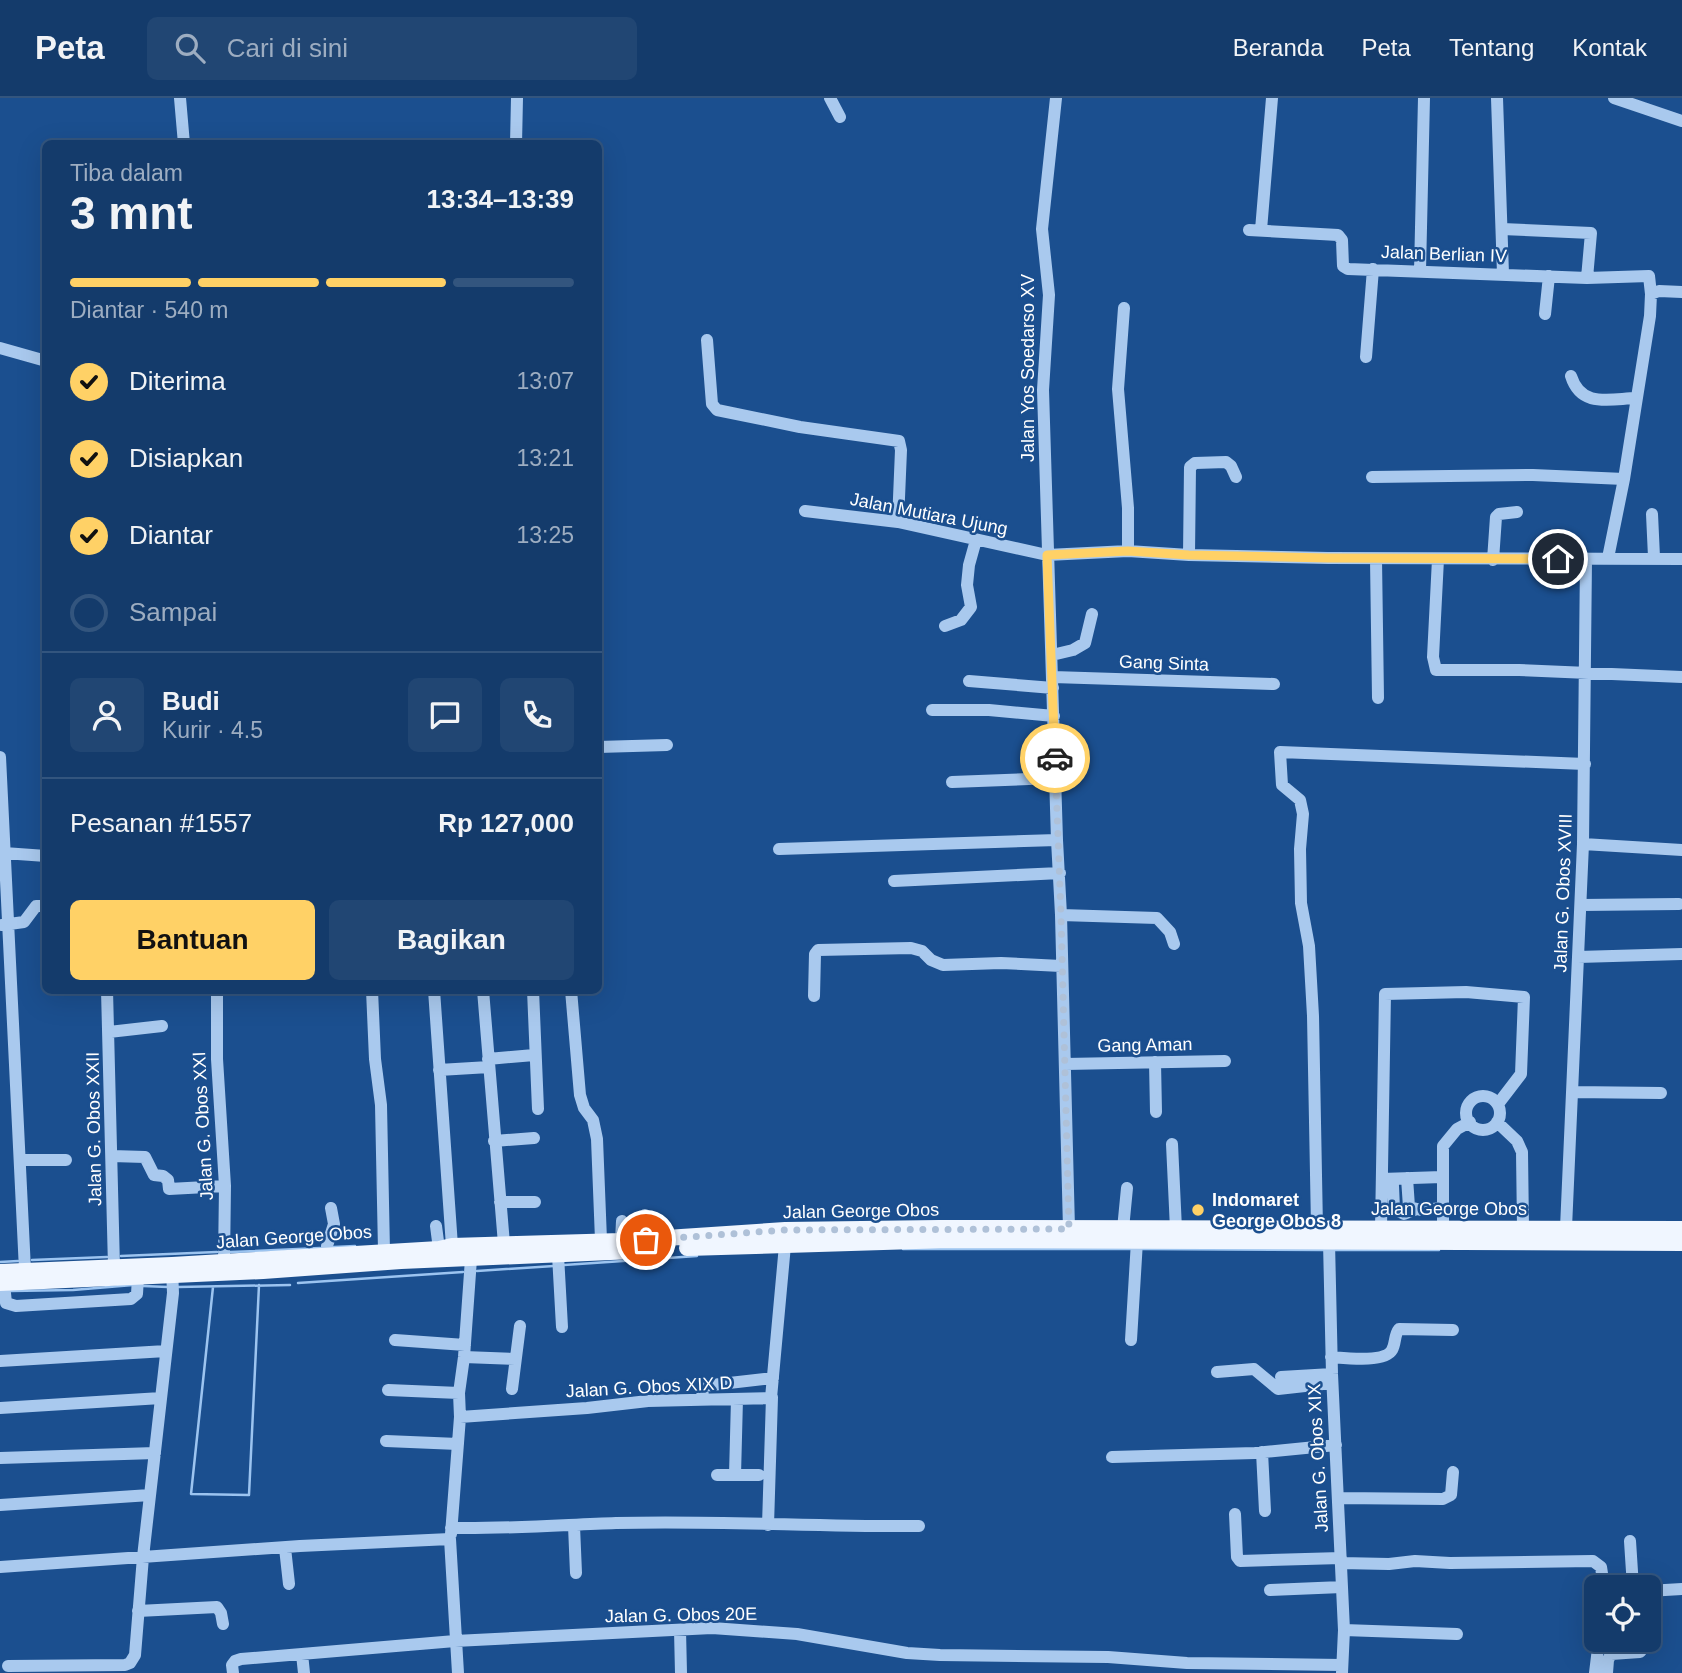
<!DOCTYPE html>
<html lang="id">
<head>
<meta charset="utf-8">
<style>
	body { margin:0; font-family:Arial,sans-serif; background:#214673; color:#f1f3f6; height:100vh; display:flex; flex-direction:column; font-size:26px; white-space:nowrap }
	* { box-sizing:border-box; margin:0 }
	p { font-size:23px; color:#9dadc1 }
	.icon { flex:none; width:38px; height:38px; fill:none; stroke:currentColor; stroke-width:2; stroke-linecap:round; stroke-linejoin:round }
	.map { position:relative; flex:1; overflow:hidden }
	.details { position:absolute; left:42px; top:42px; width:560px; height:854px; display:flex; flex-direction:column; background:#143b6b; border-radius:10px; box-shadow:0 7px 28px #0002,0 0 0 2px #33557e }
	.details>* { flex:none }
	.fabs { position:absolute; left:1584px; top:1477px; display:grid; gap:14px }
	.fabs a { display:grid; place-items:center; width:77px; height:77px; border-radius:10px; background:#143b6b; box-shadow:0 7px 28px #0002,0 0 0 2px #33557e; font-size:35px }
	.pin { position:absolute; display:grid; place-items:center; width:60px; height:60px; color:#fff; margin:-30px; border:4px solid #fff; border-radius:50%; box-shadow:0 2px 7px #0007 }
	.courier { position:absolute; display:grid; place-items:center; width:70px; height:70px; margin:-35px; border:5px solid #ffd166; border-radius:50%; background:#fff; color:#222; box-shadow:0 2px 9px #0007 }
	.head em { font-style:normal; font-weight:600 }
	.head div { display:flex; flex-direction:column-reverse }
	.head { display:flex; align-items:center; justify-content:space-between; height:119px; padding:0 28px }
	h1 { font-size:46px; font-weight:600; line-height:52px }
	.bar { display:grid; grid-template-columns:repeat(4,1fr); gap:10px 7px; align-content:center; height:84px; padding:0 28px }
	.bar i { height:9px; border-radius:5px; background:#33557e }
	.bar .active { background:#ffd166 }
	.bar p { grid-column:span 4 }
	.line { display:flex; align-items:center; gap:18px; padding:0 28px; border-top:2px solid #33557e }
	.line div { flex:1 }
	.round { display:grid; place-items:center; flex:none; width:74px; height:74px; border-radius:10px; background:#214673 }
	ol { padding:0 28px; list-style:none }
	li { display:flex; align-items:center; gap:21px; height:77px }
	li p { margin-inline-start:auto }
	li .icon { padding:7px; border-radius:50%; background:#ffd166; color:#111; stroke-width:4 }
	li:last-child { color:#9dadc1 }
	li i { width:38px; height:38px; border:4px solid #33557e; border-radius:50% }
	.action { display:flex; gap:14px; margin-top:auto; padding:14px 28px }
	.action a { flex:1; height:80px; border-radius:10px; background:#ffd166; color:#111; font-size:28px; font-weight:600; line-height:80px; text-align:center }
	.action a+a { background:#214673; color:#f1f3f6 }
	header { display:flex; align-items:center; gap:42px; box-sizing:border-box; height:98px; padding:0 35px; background:#143b6b; border-bottom:2px solid #33557e }
	header strong { font-size:33px }
	nav { display:flex; gap:38px; margin-inline-start:auto; font-size:24px }
	.search { width:490px; height:63px; background:#214673; display:flex; align-items:center; gap:18px; box-sizing:border-box; padding:0 24px; border-radius:10px; color:#9dadc1; font-size:26px }
	.map>svg:first-child { display:block }
</style>
</head>
<body>
<header>
<strong>Peta</strong>
<div class="search"><svg class="icon" aria-label="search" viewBox="0 0 24 24"><circle cx="10" cy="10" r="6"/><path d="M15 15l6 6"/></svg>Cari di sini</div>
<nav><a>Beranda</a><a>Peta</a><a>Tentang</a><a>Kontak</a></nav>
</header>
<div class="map">
<svg width="1682" height="1575" viewBox="0 0 1682 1575">
	<rect width="100%" height="100%" fill="#1b4f8f"/>
	<g fill="none" stroke-linecap="round" stroke-linejoin="round">
		<path stroke="#9cc4f0" stroke-width="2.5" d="M 334,1149 L 355,1148
			M 903,1151 L 1131,1151
			M 1141,1151 L 1324,1152
			M 1334,1152 L 1439,1152
			M 231,1154 L 320,1150
			M 121,1158 L 217,1154
			M 32,1162 L 107,1159
			M 0,1164 L 18,1163
			M 564,1167 L 697,1158
			M 477,1173 L 554,1168
			M 298,1185 L 463,1174
			M 143,1188 L 168,1189
			M 178,1189 L 290,1187
			M 213,1189 L 191,1396 L 249,1397 L 259,1187
			M 10,1193 L 73,1192 L 133,1187"/>
		<path stroke="#a9c9ee" stroke-width="12" d="M 180,0 L 184,46
			M 830,0 L 840,19
			M 1056,0 L 1042,131 L 1049,197 L 1043,292 L 1057,742 L 1061,817 L 1069,1131
			M 1497,0 L 1503,176
			M 1614,0 L 1682,23
			M 516,46 L 517,0
			M 1502,131 L 1591,135 L 1587,180
			M 1249,132 L 1338,137 L 1342,142 L 1343,168 L 1348,171 L 1587,180 L 1649,178 L 1651,196 L 1650,218 L 1624,381 L 1608,460
			M 1261,132 L 1272,0
			M 1420,173 L 1424,0
			M 1651,196 L 1659,193 L 1682,194
			M 1124,210 L 1118,291 L 1128,410 L 1128,453
			M 1545,216 L 1549,178
			M 707,242 L 712,306 L 717,312 L 800,329 L 899,343 L 901,352 L 898,424
			M 0,250 L 46,263
			M 1366,259 L 1373,171
			M 1571,278 C 1581,310 1609,301 1636,300
			M 1372,379 L 1533,377 L 1624,381
			M 805,413 L 898,424 L 1047,457 L 1128,453 L 1189,457 L 1328,460 L 1682,461
			M 1652,416 L 1654,459
			M 1189,457 L 1190,369 L 1195,365 L 1226,364 L 1231,368 L 1236,379
			M 1376,461 L 1378,600
			M 1438,461 L 1433,559 L 1436,572 L 1519,572 L 1682,579
			M 1493,462 L 1496,419 L 1499,416 L 1517,414
			M 945,528 L 961,522 L 971,509 L 967,487 L 969,467 L 976,442
			M 1052,557 L 1073,552 L 1085,545 L 1092,516
			M 1053,579 L 1274,586
			M 969,583 L 1053,590
			M 932,612 L 989,612 L 1054,618
			M 598,649 L 667,647
			M 0,659 L 25,1172
			M 952,684 L 1055,680
			M 1583,746 L 1682,752
			M 779,751 L 1057,742
			M 4,755 L 46,758
			M 894,783 L 1060,775
			M 1581,807 L 1679,806
			M 1061,817 L 1157,820 L 1170,834 L 1174,846
			M 2,827 L 24,824 L 36,808 L 46,808
			M 1578,859 L 1682,856
			M 107,892 L 114,1169
			M 217,892 L 217,961 L 225,1088 L 224,1163
			M 372,892 L 375,961 L 381,1007 L 384,1153
			M 434,892 L 452,1148
			M 483,892 L 504,1146
			M 533,892 L 538,1011
			M 571,892 L 580,997 L 584,1010 L 593,1022 L 597,1041 L 601,1142
			M 814,898 L 815,856 L 818,852 L 911,850 L 922,853 L 931,862 L 943,867 L 1001,865 L 1061,868
			M 109,934 L 162,928
			M 488,961 L 534,957
			M 1155,964 L 1156,1014
			M 1065,966 L 1225,963
			M 439,972 L 489,969
			M 1572,994 L 1661,995
			M1466 1015a17 17 0 1 1 34 0a17 17 0 1 1-34 0Z
			M 1497,1024 L 1517,1043 L 1522,1054 L 1523,1130
			M 494,1043 L 534,1040
			M 1172,1046 L 1176,1131
			M 112,1058 L 145,1059 L 154,1077 L 163,1078 L 168,1082 L 169,1091 L 225,1088
			M 20,1062 L 66,1062
			M 1407,1080 L 1409,1109 L 1421,1112 L 1443,1110
			M 1382,1081 L 1442,1079
			M 1391,1081 L 1393,1088 L 1394,1111 L 1404,1116 L 1417,1111
			M 500,1104 L 535,1104
			M 645,1117 L 646,1142
			M 436,1128 L 439,1151
			M 1317,1129 L 1313,918 L 1309,848 L 1301,805 L 1300,751 L 1303,716 L 1300,702 L 1282,687 L 1280,654 L 1585,666
			M 1381,1130 L 1385,896 L 1466,894 L 1524,899 L 1521,976 L 1498,1006
			M 1566,1130 L 1583,746 L 1586,461
			M 1123,1131 L 1127,1090
			M 1443,1131 L 1443,1048 L 1457,1031 L 1470,1024
			M 621,1143 L 622,1123
			M 1329,1144 L 1332,1276 L 1344,1532 L 1342,1575
			M 327,1156 L 327,1148 L 334,1126 L 331,1110
			M 558,1157 L 562,1229
			M 4,1185 L 6,1205 L 16,1208 L 131,1201 L 137,1196 L 138,1179
			M 395,1242 L 465,1247
			M 1131,1242 L 1137,1143
			M 464,1259 L 515,1261
			M 1331,1259 C 1345,1260 1385,1265 1392,1252 C 1396,1245 1394,1237 1399,1231 L 1453,1232
			M 0,1263 L 166,1253
			M 1217,1274 L 1254,1271 L 1278,1291 L 1332,1285
			M 1281,1279 L 1332,1276
			M 512,1291 L 520,1228
			M 388,1292 L 459,1295
			M 702,1302 L 703,1288 L 773,1280
			M 0,1310 L 161,1300
			M 460,1319 L 587,1310 L 648,1303 L 771,1300 L 785,1147
			M 386,1343 L 458,1346
			M 1262,1354 L 1265,1413
			M 1112,1359 L 1255,1355 L 1336,1347
			M 0,1360 L 155,1355
			M 717,1377 L 759,1377
			M 735,1377 L 737,1301
			M 1338,1400 L 1443,1401 L 1451,1397 L 1453,1374
			M 0,1407 L 150,1397
			M 1235,1416 L 1237,1459 L 1240,1463 L 1341,1460
			M 768,1427 L 772,1299
			M 574,1428 L 576,1475
			M 451,1430 C 506,1431 561,1427 616,1425 C 717,1422 818,1429 919,1428
			M 451,1436 L 460,1319 L 459,1295 L 464,1259 L 471,1161
			M 1630,1443 L 1633,1489
			M 285,1450 L 289,1486
			M 1341,1465 L 1389,1466 L 1415,1463 L 1450,1465 L 1593,1463 L 1601,1469 L 1604,1489
			M 0,1469 L 300,1448 L 450,1441 L 458,1575
			M 1270,1492 L 1342,1489
			M 1648,1493 L 1682,1491
			M 138,1513 L 217,1509 L 221,1515 L 223,1526
			M 680,1532 L 681,1575
			M 1344,1532 L 1457,1536
			M 302,1556 L 304,1575
			M 8,1568 L 125,1567 L 130,1565 L 135,1557 L 143,1459 L 173,1195 L 172,1171
			M 233,1575 L 232,1567 L 235,1563 L 241,1561 L 455,1543 L 712,1530 L 797,1536 L 907,1555 L 940,1557 L 1108,1559 L 1187,1565 L 1342,1567
			M 1595,1575 L 1599,1542
			M 1607,1575 L 1608,1562 L 1611,1556 L 1640,1554 L 1644,1549 L 1645,1542"/>
		<path stroke="#f0f6ff" stroke-width="16" d="M 687,1150 L 948,1142 L 1682,1145
			M 0,1174 L 172,1167 L 439,1151 L 452,1148 L 621,1143 L 785,1132 L 939,1130 L 1682,1131
			M 0,1185 L 263,1173 L 401,1163 L 633,1153"/>
	</g>
	<g fill="none" stroke-linecap="round" stroke-linejoin="round">
		<path stroke="#afc1d8" stroke-width="7" stroke-dasharray="0 12.6" d="M 646,1142 L 785,1132 L 1069,1131 L 1061,817 L 1055,660"/>
		<path stroke="#ffd166" stroke-width="9" d="M 1055,660 L 1047,457 L 1128,453 L 1189,457 L 1328,460 L 1558,461"/>
	</g>
	<circle fill="#ffd166" stroke="#1b4f8f" stroke-width="2.5" cx="1198" cy="1112" r="7"/>
	<g text-anchor="middle" stroke-width="5" stroke-linejoin="round" paint-order="stroke">
		<g font-size="18" fill="#fff" stroke="#1b4f8f">
			<text transform="translate(1444 156) rotate(2)" y="6">Jalan Berlian IV</text>
			<text transform="translate(1028 270) rotate(-90)" y="6">Jalan Yos Soedarso XV</text>
			<text transform="translate(929 416) rotate(11)" y="6">Jalan Mutiara Ujung</text>
			<text transform="translate(1164 565) rotate(2)" y="6">Gang Sinta</text>
			<text transform="translate(1563 795) rotate(-88)" y="6">Jalan G. Obos XVIII</text>
			<text transform="translate(1145 947) rotate(-1)" y="6">Gang Aman</text>
			<text transform="translate(203 1028) rotate(-93)" y="6">Jalan G. Obos XXI</text>
			<text transform="translate(94 1031) rotate(-91)" y="6">Jalan G. Obos XXII</text>
			<text x="1449" y="1117">Jalan George Obos</text>
			<text transform="translate(861 1113) rotate(-1)" y="6">Jalan George Obos</text>
			<text transform="translate(294 1139) rotate(-4)" y="6">Jalan George Obos</text>
			<text transform="translate(649 1289) rotate(-3)" y="6">Jalan G. Obos XIX D</text>
			<text transform="translate(1318 1360) rotate(-93)" y="6">Jalan G. Obos XIX</text>
			<text transform="translate(681 1517) rotate(-1)" y="6">Jalan G. Obos 20E</text>
		</g>
		<g font-size="18" font-weight="bold" fill="#fff" stroke="#1b4f8f" text-anchor="start">
			<text x="1212" y="1108">Indomaret<tspan x="1212" dy="21">George Obos 8</tspan></text>
		</g>
	</g>
</svg>
<div class="fabs">
<a><svg class="icon" aria-label="locate" viewBox="0 0 24 24"><circle cx="12" cy="12" r="6"/><path d="M12 2v4M12 18v4M2 12h4M18 12h4"/></svg></a>
</div>
<div class="pin" style="left:646px;top:1142px;background:#ea580c"><svg class="icon" aria-label="bag" viewBox="0 0 24 24"><path d="M5 8h14l-1 12H6zM9 8a3 3 0 0 1 6 0"/></svg></div>
<div class="pin" style="left:1558px;top:461px;background:#1f2937"><svg class="icon" aria-label="home" viewBox="0 0 24 24"><path d="M3 11l9-7 9 7M6 9v11h12V9"/></svg></div>
<div class="courier" style="left:1055px;top:660px"><svg class="icon" aria-label="car" viewBox="0 0 24 24"><path d="M5 17H2v-5l4-1 3-4h7l3 4 3 1v5h-3M9 17h6M6 11h13"/><circle cx="7" cy="17" r="2"/><circle cx="17" cy="17" r="2"/></svg></div>
<section class="details">
<div class="head"><div><h1>3 mnt</h1><p>Tiba dalam</p></div><em>13:34–13:39</em></div>
<div class="bar"><i class="active"></i><i class="active"></i><i class="active"></i><i></i><p>Diantar · 540 m</p></div>
<ol>
<li><svg class="icon" aria-label="check" viewBox="0 0 24 24"><path d="M5 12l5 5 9-10"/></svg>Diterima<p>13:07</p></li>
<li><svg class="icon" aria-label="check" viewBox="0 0 24 24"><path d="M5 12l5 5 9-10"/></svg>Disiapkan<p>13:21</p></li>
<li><svg class="icon" aria-label="check" viewBox="0 0 24 24"><path d="M5 12l5 5 9-10"/></svg>Diantar<p>13:25</p></li>
<li><i></i>Sampai</li>
</ol>
<div class="line" style="height:126px"><a class="round"><svg class="icon" aria-label="person" viewBox="0 0 24 24"><circle cx="12" cy="8" r="4"/><path d="M4 21q1-7 8-7t8 7"/></svg></a><div><b>Budi</b><p>Kurir · 4.5</p></div><a class="round"><svg class="icon" aria-label="chat" viewBox="0 0 24 24"><path d="M4 5h16v11H9l-5 4z"/></svg></a><a class="round"><svg class="icon" aria-label="phone" viewBox="0 0 24 24"><path d="M5 4h4l2 5-3 2q2 4 5 5l2-3 5 2v4C11 20 4 13 5 4z"/></svg></a></div>
<div class="line" style="height:91px"><div>Pesanan #1557</div><b>Rp 127,000</b></div>
<div class="action"><a>Bantuan</a><a>Bagikan</a></div>
</section>
</div>
</body>
</html>
